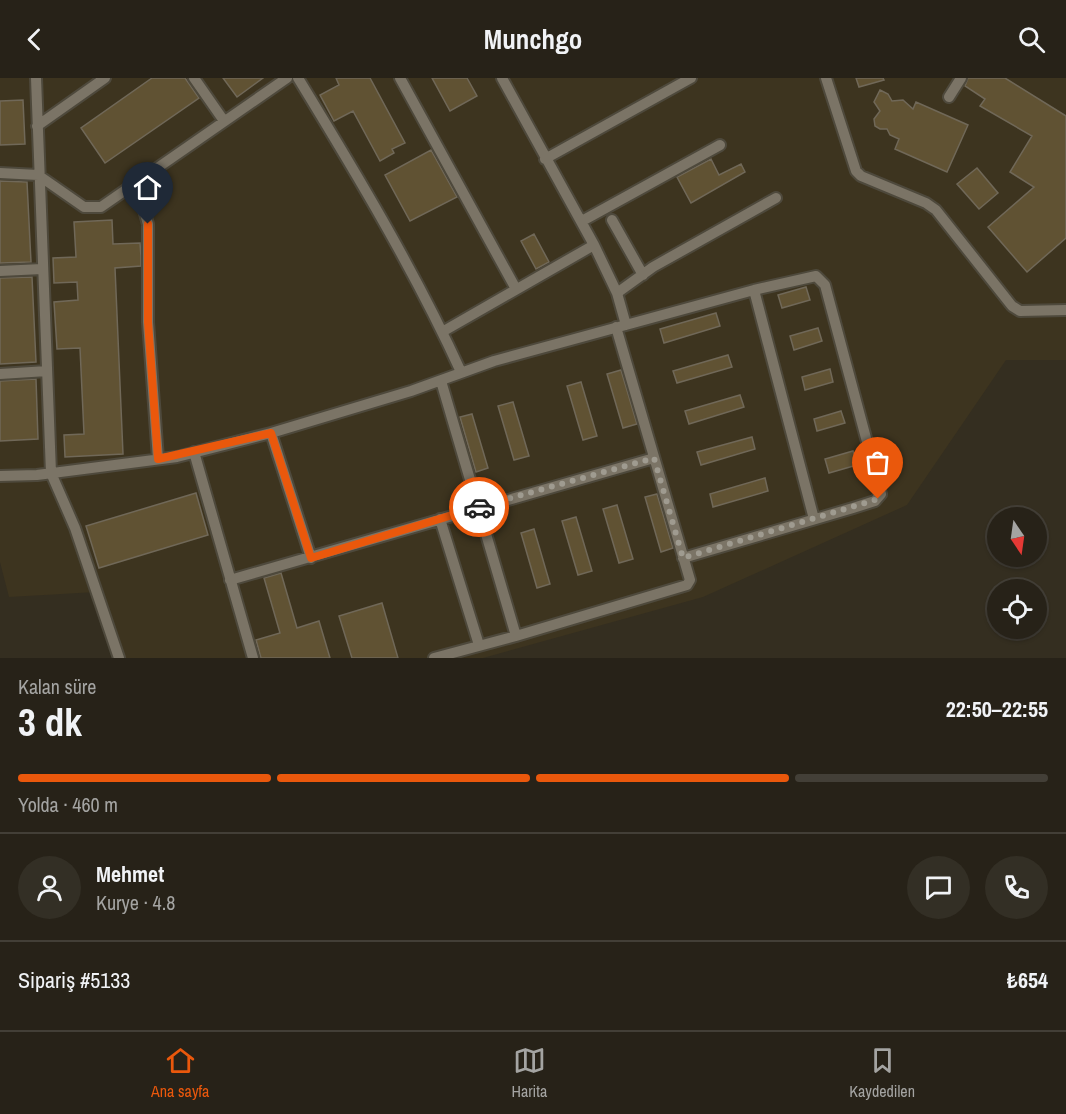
<!DOCTYPE html>
<html lang="tr">
<head>
<meta charset="utf-8">
<style>
	body { margin:0; font-family:"Archivo Narrow",sans-serif; background:#332f25; color:#f1f3f6; height:100vh; display:flex; flex-direction:column; font-size:22px; white-space:nowrap }
	* { box-sizing:border-box; margin:0 }
	p { font-size:20px; color:#a4a4a2 }
	.icon { flex:none; width:33px; height:33px; fill:none; stroke:currentColor; stroke-width:2; stroke-linecap:round; stroke-linejoin:round }
	.map { position:relative; height:580px; overflow:hidden }
	.side { display:flex; flex-direction:column; background:#272218; flex:1 }
	.side>* { flex:none }
	.needle { width:39px; rotate:167deg }
	.fabs { position:absolute; left:987px; top:429px; display:grid; gap:12px }
	.fabs a { display:grid; place-items:center; width:60px; height:60px; border-radius:50%; background:#272218; box-shadow:0 2px 4px #0004,0 0 0 2px #433f37; font-size:30px }
	.pin { position:absolute; display:grid; place-items:center; width:51px; height:51px; color:#fff; margin:-62px -26px; border-radius:50% 50% 50% 0; rotate:-45deg; box-shadow:0 0 6px #0007 }
	.pin .icon { rotate:45deg }
	.courier { position:absolute; display:grid; place-items:center; width:60px; height:60px; margin:-30px; border:4px solid #ea580c; border-radius:50%; background:#fff; color:#222; box-shadow:0 2px 8px #0007 }
	.head em { font-style:normal; font-weight:800 }
	.head div { display:flex; flex-direction:column-reverse }
	.head { display:flex; align-items:center; justify-content:space-between; height:102px; padding:0 18px }
	h1 { font-size:39px; font-weight:800; line-height:45px }
	.bar { display:grid; grid-template-columns:repeat(4,1fr); gap:9px 6px; align-content:center; height:72px; padding:0 18px }
	.bar i { height:8px; border-radius:4px; background:#433f37 }
	.bar .active { background:#ea580c }
	.bar p { grid-column:span 4 }
	.line { display:flex; align-items:center; gap:15px; padding:0 18px; border-top:2px solid #433f37 }
	.line div { flex:1 }
	.round { display:grid; place-items:center; flex:none; width:63px; height:63px; border-radius:32px; background:#332f25 }
	header { display:flex; justify-content:space-between; align-items:center; height:78px; padding:0 18px; background:#272218; font-size:27px; font-weight:800 }
	.tabs { display:flex; justify-content:space-around; align-items:center; height:84px; border-top:2px solid #433f37; background:#272218; font-size:16px; color:#a4a4a2 }
	.tabs a { display:grid; justify-items:center; gap:3px }
	.tabs .active { color:#ea580c }
	.map>svg:first-child { display:block }
</style>
</head>
<body>
<header><svg class="icon" aria-label="back" viewBox="0 0 24 24"><path d="M15 5l-7 7 7 7"/></svg>Munchgo<svg class="icon" aria-label="search" viewBox="0 0 24 24"><circle cx="10" cy="10" r="6"/><path d="M15 15l6 6"/></svg></header>
<div class="map">
<svg width="1066" height="580" viewBox="0 0 1066 580">
	<rect width="100%" height="100%" fill="#342e20"/>
	<path fill="#3d341f" d="M 0,0 L 1066,0 L 1066,282 L 1006,282 L 907,427 L 703,519 L 483,580 L 116,580 L 96,514 L 9,519 L 0,484 Z"/>
	<path fill="#605233" stroke="#706858" stroke-width="1.5" d="M 152,0 L 185,0 L 199,20 L 105,85 L 81,50 Z
		M 223,0 L 263,0 L 237,19 Z
		M 336,0 L 370,0 L 405,65 L 392,71 L 394,75 L 380,83 L 353,33 L 334,43 L 320,17 L 339,7 Z
		M 432,0 L 467,0 L 477,18 L 450,33 Z
		M 856,0 L 883,0 L 884,2 L 859,9 Z
		M 968,0 L 1005,0 L 1066,38 L 1066,160 L 1027,194 L 988,149 L 1034,109 L 1010,94 L 1032,58 L 980,28 L 985,21 L 965,8 Z
		M 880,12 L 888,16 L 892,23 L 903,22 L 913,31 L 916,24 L 968,47 L 947,94 L 895,71 L 899,61 L 890,57 L 887,51 L 880,51 L 875,48 L 874,41 L 880,33 L 874,24 Z
		M 23,22 L 25,66 L 0,67 L 0,23 Z
		M 431,72 L 457,119 L 410,143 L 385,97 Z
		M 711,81 L 719,97 L 741,86 L 745,94 L 691,125 L 677,99 Z
		M 977,90 L 998,115 L 979,131 L 957,106 Z
		M 0,103 L 27,104 L 31,184 L 0,185 Z
		M 112,142 L 113,166 L 140,165 L 141,179 L 141,188 L 115,190 L 123,376 L 65,379 L 64,357 L 84,356 L 80,270 L 57,271 L 54,224 L 78,222 L 77,204 L 54,205 L 53,180 L 76,179 L 74,144 Z
		M 534,156 L 549,184 L 536,191 L 521,163 Z
		M 32,199 L 36,284 L 0,286 L 0,200 Z
		M 806,209 L 810,222 L 782,230 L 778,217 Z
		M 716,235 L 720,248 L 664,265 L 660,251 Z
		M 818,250 L 822,263 L 794,272 L 790,258 Z
		M 728,277 L 732,289 L 677,305 L 673,293 Z
		M 830,291 L 833,304 L 805,312 L 802,299 Z
		M 621,292 L 637,346 L 623,350 L 607,296 Z
		M 36,301 L 38,361 L 0,363 L 0,303 Z
		M 581,304 L 597,358 L 583,362 L 567,308 Z
		M 740,317 L 744,329 L 689,346 L 685,333 Z
		M 513,324 L 529,378 L 514,382 L 498,328 Z
		M 841,333 L 845,345 L 817,353 L 814,341 Z
		M 472,336 L 488,390 L 476,394 L 460,339 Z
		M 752,359 L 755,371 L 701,387 L 697,374 Z
		M 853,373 L 857,387 L 829,395 L 825,381 Z
		M 765,400 L 768,413 L 713,429 L 710,416 Z
		M 196,415 L 208,457 L 99,490 L 86,448 Z
		M 657,416 L 673,470 L 661,474 L 645,419 Z
		M 617,427 L 633,481 L 619,485 L 603,431 Z
		M 576,439 L 592,493 L 578,497 L 562,443 Z
		M 534,451 L 550,506 L 537,510 L 521,455 Z
		M 281,495 L 297,550 L 319,543 L 330,580 L 261,580 L 256,562 L 280,555 L 264,500 Z
		M 382,525 L 398,580 L 352,580 L 339,538 Z"/>
	<g fill="none" stroke-linecap="round" stroke-linejoin="round">
		<defs>
			<path id="minor" d="M 36,0 L 51,395 L 75,450 L 119,580
				M 194,0 L 224,43
				M 298,0 C 356,95 415,193 461,294
				M 400,0 L 516,211
				M 826,0 L 856,93 L 861,98 L 926,125 L 936,132 L 1012,228 L 1020,233 L 1066,232
				M 949,19 L 961,0
				M 37,48 L 105,0
				M 545,81 L 691,0
				M 0,95 L 38,97 L 84,129 L 101,129 L 287,0
				M 131,107 L 141,122 L 148,146 L 148,244 L 158,381
				M 612,142 L 643,197
				M 582,143 L 720,67
				M 594,167 L 617,215 L 626,247
				M 0,193 L 42,191
				M 754,212 L 814,441
				M 617,215 L 653,189 L 776,120
				M 442,254 L 594,167 L 502,0
				M 0,296 L 47,293
				M 441,303 L 516,558 L 687,507 L 690,502 L 616,249
				M 271,355 L 311,480
				M 194,374 L 253,580
				M 0,398 L 37,397 L 177,379 L 271,355 L 411,313 L 494,283 L 754,212 L 816,198 L 825,207 L 881,416 L 875,423 L 853,430 L 683,480
				M 440,441 L 479,567
				M 230,502 L 654,380
				M 434,580 L 516,558"/>
		</defs>
		<use href="#minor" stroke="#4e493c" stroke-width="14"/>
		<use href="#minor" stroke="#7b7466" stroke-width="10"/>
	</g>
	<g fill="none" stroke-linecap="round" stroke-linejoin="round">
		<path stroke="#9f9b90" stroke-width="6" stroke-dasharray="0 10.8" d="M 479,429 L 654,380 L 683,480 L 878,421"/>
		<path stroke="#ea580c" stroke-width="8" d="M 148,146 L 148,244 L 158,381 L 271,355 L 311,480 L 479,429"/>
	</g>
</svg>
<div class="fabs">
<a><svg class="needle" viewBox="-14 -14 28 28"><path d="M0-13l5 13h-10z" fill="#e53935"/><path d="M0 13l5-13h-10z" fill="#a4a4a2"/></svg></a>
<a><svg class="icon" aria-label="locate" viewBox="0 0 24 24"><circle cx="12" cy="12" r="6"/><path d="M12 2v4M12 18v4M2 12h4M18 12h4"/></svg></a>
</div>
<div class="pin" style="left:878px;top:421px;background:#ea580c"><svg class="icon" aria-label="bag" viewBox="0 0 24 24"><path d="M5 8h14l-1 12H6zM9 8a3 3 0 0 1 6 0"/></svg></div>
<div class="pin" style="left:148px;top:146px;background:#1f2937"><svg class="icon" aria-label="home" viewBox="0 0 24 24"><path d="M3 11l9-7 9 7M6 9v11h12V9"/></svg></div>
<div class="courier" style="left:479px;top:429px"><svg class="icon" aria-label="car" viewBox="0 0 24 24"><path d="M5 17H2v-5l4-1 3-4h7l3 4 3 1v5h-3M9 17h6M6 11h13"/><circle cx="7" cy="17" r="2"/><circle cx="17" cy="17" r="2"/></svg></div>
</div>
<section class="side">
<div class="head"><div><h1>3 dk</h1><p>Kalan süre</p></div><em>22:50–22:55</em></div>
<div class="bar"><i class="active"></i><i class="active"></i><i class="active"></i><i></i><p>Yolda · 460 m</p></div>
<div class="line" style="height:108px"><a class="round"><svg class="icon" aria-label="person" viewBox="0 0 24 24"><circle cx="12" cy="8" r="4"/><path d="M4 21q1-7 8-7t8 7"/></svg></a><div><b>Mehmet</b><p>Kurye · 4.8</p></div><a class="round"><svg class="icon" aria-label="chat" viewBox="0 0 24 24"><path d="M4 5h16v11H9l-5 4z"/></svg></a><a class="round"><svg class="icon" aria-label="phone" viewBox="0 0 24 24"><path d="M5 4h4l2 5-3 2q2 4 5 5l2-3 5 2v4C11 20 4 13 5 4z"/></svg></a></div>
<div class="line" style="height:78px"><div>Sipariş #5133</div><b>₺654</b></div>
</section>
<nav class="tabs">
<a class="active"><svg class="icon" aria-label="home" viewBox="0 0 24 24"><path d="M3 11l9-7 9 7M6 9v11h12V9"/></svg>Ana sayfa</a>
<a><svg class="icon" aria-label="map" viewBox="0 0 24 24"><path d="M3 6l6-2 6 2 6-2v14l-6 2-6-2-6 2zM9 4v14M15 6v14"/></svg>Harita</a>
<a><svg class="icon" aria-label="saved" viewBox="0 0 24 24"><path d="M7 4h10v16l-5-4-5 4z"/></svg>Kaydedilen</a>
</nav>
</body>
</html>
